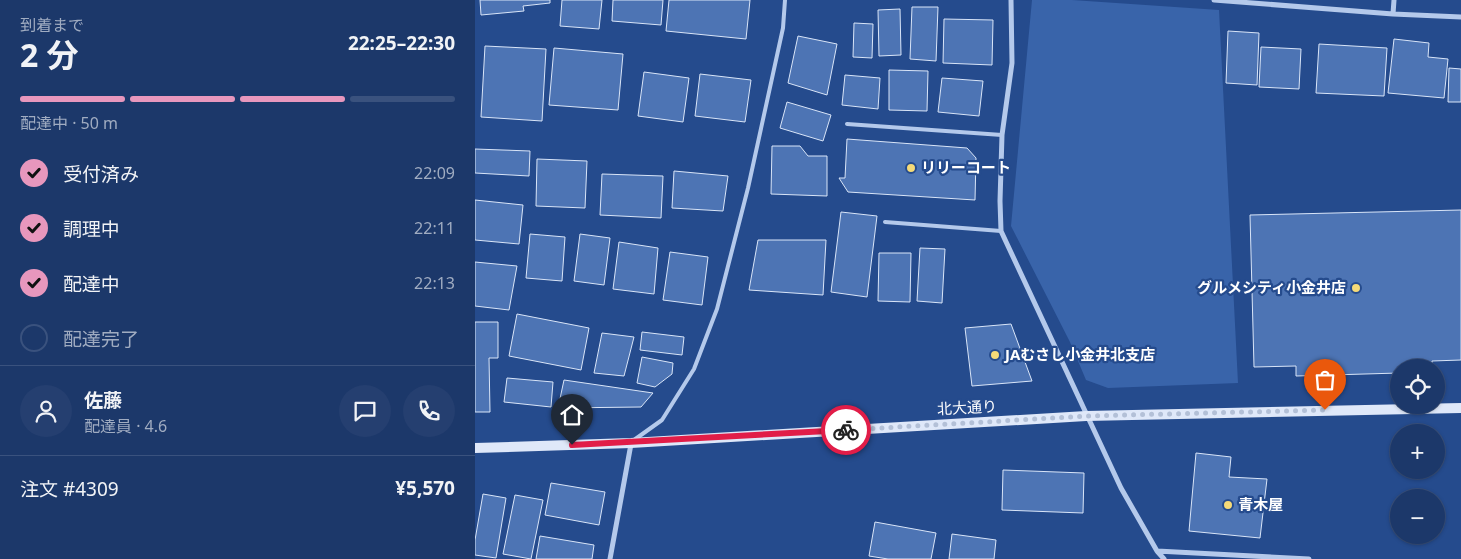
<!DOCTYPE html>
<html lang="ja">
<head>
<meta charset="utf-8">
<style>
	body { margin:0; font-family:"Noto Sans","Noto Sans JP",sans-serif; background:#253f70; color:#f1f3f6; height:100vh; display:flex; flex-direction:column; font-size:19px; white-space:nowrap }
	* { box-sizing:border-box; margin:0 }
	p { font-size:16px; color:#a0acc1 }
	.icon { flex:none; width:28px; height:28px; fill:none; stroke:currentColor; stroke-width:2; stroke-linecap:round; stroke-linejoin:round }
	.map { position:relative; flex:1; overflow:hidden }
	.panel { display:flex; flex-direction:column; background:#1c386a; width:475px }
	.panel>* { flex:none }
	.tools { position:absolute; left:915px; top:359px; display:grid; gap:10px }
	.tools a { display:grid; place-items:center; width:55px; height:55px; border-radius:50%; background:#1c386a; box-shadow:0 1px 4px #0004,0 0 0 1px #3a527e; font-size:25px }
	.pin { position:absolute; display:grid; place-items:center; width:42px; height:42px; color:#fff; margin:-51px -21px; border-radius:50% 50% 50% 0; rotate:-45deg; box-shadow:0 0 5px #0007 }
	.pin .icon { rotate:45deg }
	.courier { position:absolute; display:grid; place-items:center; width:50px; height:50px; margin:-25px; border:4px solid #e11d48; border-radius:50%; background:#fff; color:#222; box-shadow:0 1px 6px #0007 }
	.head em { font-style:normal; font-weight:700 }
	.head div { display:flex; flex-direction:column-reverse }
	.head { display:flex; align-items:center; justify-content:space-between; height:85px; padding:0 20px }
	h1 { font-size:32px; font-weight:700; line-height:38px }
	.bar { display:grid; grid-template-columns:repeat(4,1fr); gap:8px 5px; align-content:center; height:60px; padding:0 20px }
	.bar i { height:6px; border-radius:4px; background:#3a527e }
	.bar .current { background:#e797bd }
	.bar p { grid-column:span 4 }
	.line { display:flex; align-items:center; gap:12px; padding:0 20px; border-top:1px solid #3a527e }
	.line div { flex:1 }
	.round { display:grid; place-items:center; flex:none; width:52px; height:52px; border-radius:26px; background:#253f70 }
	ol { padding:0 20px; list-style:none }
	li { display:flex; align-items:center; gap:15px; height:55px }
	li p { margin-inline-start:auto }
	li .icon { padding:5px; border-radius:50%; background:#e797bd; color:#111; stroke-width:4 }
	li:last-child { color:#a0acc1 }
	li i { width:28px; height:28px; border:2px solid #3a527e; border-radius:50% }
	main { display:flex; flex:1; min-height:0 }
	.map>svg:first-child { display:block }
</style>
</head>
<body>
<main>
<section class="panel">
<div class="head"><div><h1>2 分</h1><p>到着まで</p></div><em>22:25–22:30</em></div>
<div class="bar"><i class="current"></i><i class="current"></i><i class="current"></i><i></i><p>配達中 · 50 m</p></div>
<ol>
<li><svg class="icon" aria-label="check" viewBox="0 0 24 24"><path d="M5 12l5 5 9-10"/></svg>受付済み<p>22:09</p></li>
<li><svg class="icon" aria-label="check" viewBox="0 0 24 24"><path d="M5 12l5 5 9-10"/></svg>調理中<p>22:11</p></li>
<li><svg class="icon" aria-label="check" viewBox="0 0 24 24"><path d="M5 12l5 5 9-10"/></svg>配達中<p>22:13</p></li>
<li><i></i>配達完了</li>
</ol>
<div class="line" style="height:90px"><a class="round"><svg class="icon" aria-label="person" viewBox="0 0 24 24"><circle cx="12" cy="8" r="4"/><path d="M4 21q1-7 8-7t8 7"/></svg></a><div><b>佐藤</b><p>配達員 · 4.6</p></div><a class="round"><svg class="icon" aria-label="chat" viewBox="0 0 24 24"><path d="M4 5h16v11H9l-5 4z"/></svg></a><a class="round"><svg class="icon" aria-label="phone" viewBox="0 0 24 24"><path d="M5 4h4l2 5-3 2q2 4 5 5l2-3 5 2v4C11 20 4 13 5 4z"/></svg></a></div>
<div class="line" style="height:65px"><div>注文 #4309</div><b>¥5,570</b></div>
</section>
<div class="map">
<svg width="986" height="559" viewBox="0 0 986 559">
	<rect width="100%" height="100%" fill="#254b8d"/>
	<path fill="#3964aa" d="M 557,0 L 597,0 L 744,10 L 763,383 L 633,388 L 611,380 L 595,342 L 536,226 Z"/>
	<path fill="#4d74b4" stroke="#d9e5f8" d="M 5,0 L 75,0 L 75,3 L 48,6 L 49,11 L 6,15 Z
		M 87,0 L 127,0 L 124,29 L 85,26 Z
		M 138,0 L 188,0 L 186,25 L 137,21 Z
		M 194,0 L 275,0 L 271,39 L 191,31 Z
		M 437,7 L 463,7 L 461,61 L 435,59 Z
		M 425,9 L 426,55 L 404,56 L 403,10 Z
		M 469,19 L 518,20 L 517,65 L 468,63 Z
		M 379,23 L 398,24 L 397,58 L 378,57 Z
		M 753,31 L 784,33 L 782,85 L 751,83 Z
		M 323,36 L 362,44 L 352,95 L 313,83 Z
		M 919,39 L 954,43 L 953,57 L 973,59 L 969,98 L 913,93 Z
		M 844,44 L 912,48 L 909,96 L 841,93 Z
		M 10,46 L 71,49 L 67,121 L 6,117 Z
		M 786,47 L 826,49 L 824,89 L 784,87 Z
		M 79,48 L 148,54 L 143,110 L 74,105 Z
		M 974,68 L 986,69 L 986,102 L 973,102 Z
		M 414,70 L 453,71 L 452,111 L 414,110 Z
		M 169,72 L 214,78 L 208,122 L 163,116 Z
		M 225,74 L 276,80 L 270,122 L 220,116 Z
		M 370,75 L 405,78 L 403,109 L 367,105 Z
		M 467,78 L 508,81 L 504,116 L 463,112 Z
		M 312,102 L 356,115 L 348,141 L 305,128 Z
		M 372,139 L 492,148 L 501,158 L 500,200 L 373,192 L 364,178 L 370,178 Z
		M 297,146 L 325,146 L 333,156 L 352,156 L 352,196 L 296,194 Z
		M 0,149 L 55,151 L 54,176 L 0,173 Z
		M 62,159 L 112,161 L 110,208 L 61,206 Z
		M 199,171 L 253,176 L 248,211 L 197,208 Z
		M 127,174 L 188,176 L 186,218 L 125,215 Z
		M 0,200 L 48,205 L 44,244 L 0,240 Z
		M 986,210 L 986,360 L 957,361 L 957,368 L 924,368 L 924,373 L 821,376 L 821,366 L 779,367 L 775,215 Z
		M 366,212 L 402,216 L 392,297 L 356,292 Z
		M 55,234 L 90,237 L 87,281 L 51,278 Z
		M 105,234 L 135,238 L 129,285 L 99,281 Z
		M 283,240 L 351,240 L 348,295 L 274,290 Z
		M 144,242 L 183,248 L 179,294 L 138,289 Z
		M 445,248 L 470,249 L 467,303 L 442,301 Z
		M 195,252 L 233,257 L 227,305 L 188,300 Z
		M 404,253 L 436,253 L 435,302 L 403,301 Z
		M 0,262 L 42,266 L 34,310 L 0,306 Z
		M 42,314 L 114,328 L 106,370 L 34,356 Z
		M 0,322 L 23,322 L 23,358 L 14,358 L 15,412 L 0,412 Z
		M 536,324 L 557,381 L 497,386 L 490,328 Z
		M 167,332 L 209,337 L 207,355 L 165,350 Z
		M 127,333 L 159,337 L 149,376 L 119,373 Z
		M 167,357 L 198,363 L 197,374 L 180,387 L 162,383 Z
		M 32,378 L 78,382 L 76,407 L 29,402 Z
		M 89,380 L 178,393 L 166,407 L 83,408 Z
		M 721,453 L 756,457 L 754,477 L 792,479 L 785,538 L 714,531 Z
		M 528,470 L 609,473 L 608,513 L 527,510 Z
		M 76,483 L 130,492 L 124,525 L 70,515 Z
		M 8,494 L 31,498 L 21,558 L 0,555 L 0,540 Z
		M 40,495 L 68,500 L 56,559 L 28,554 Z
		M 400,522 L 461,533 L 456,559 L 413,559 L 394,556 Z
		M 477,534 L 521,540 L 519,559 L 474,559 Z
		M 65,536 L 119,545 L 117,559 L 61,559 Z"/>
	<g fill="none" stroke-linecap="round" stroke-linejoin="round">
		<path stroke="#b4c9eb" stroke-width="4" d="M 372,124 L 527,135
			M 410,222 L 526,231
			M 159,440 L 187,420 L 219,369 L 242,309 L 273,188 L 308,28 L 310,0"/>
		<path stroke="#b4c9eb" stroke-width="5" d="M 536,0 L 537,63 L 527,135 L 525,201 L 526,231 L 646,488 L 682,551 L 689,559
			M 739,0 L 918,14 L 986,17
			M 918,14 L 919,0
			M 682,551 L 834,559
			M 135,559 L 156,444"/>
		<path stroke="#dfe8f9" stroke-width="10" d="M 0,448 L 156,443 L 611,416 L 986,408"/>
	</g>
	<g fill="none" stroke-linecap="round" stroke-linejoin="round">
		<path stroke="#b3c0d7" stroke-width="5" stroke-dasharray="0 9" d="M 371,430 L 612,416 L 850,410"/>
		<path stroke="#e11d48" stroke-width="6" d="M 97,445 L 371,430"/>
	</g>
	<g fill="#f5da78" stroke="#254b8d" stroke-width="2">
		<circle cx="436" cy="168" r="5"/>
		<circle cx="881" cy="288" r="5"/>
		<circle cx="520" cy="355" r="5"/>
		<circle cx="753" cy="505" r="5"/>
	</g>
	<g text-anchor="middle" stroke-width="4.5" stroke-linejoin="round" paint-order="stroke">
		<g font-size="15" font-weight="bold" fill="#fff" stroke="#254b8d" text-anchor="start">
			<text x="446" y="173">リリーコート</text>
			<text x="871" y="293" text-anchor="end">グルメシティ小金井店</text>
			<text x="530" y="360">JAむさし小金井北支店</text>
			<text x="763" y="510">青木屋</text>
		</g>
		<g font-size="15" fill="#fff" stroke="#254b8d">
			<text transform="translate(492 408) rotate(-3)" y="5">北大通り</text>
		</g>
	</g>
</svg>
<div class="tools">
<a><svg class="icon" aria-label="locate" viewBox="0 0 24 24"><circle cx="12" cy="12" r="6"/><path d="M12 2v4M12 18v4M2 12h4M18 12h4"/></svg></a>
<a>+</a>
<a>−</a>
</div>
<div class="pin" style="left:850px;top:410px;background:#ea580c"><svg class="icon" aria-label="bag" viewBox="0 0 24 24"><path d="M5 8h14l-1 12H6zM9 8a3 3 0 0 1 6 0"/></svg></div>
<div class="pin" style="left:97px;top:445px;background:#1f2937"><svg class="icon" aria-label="home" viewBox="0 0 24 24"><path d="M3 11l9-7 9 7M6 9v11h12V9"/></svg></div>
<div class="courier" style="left:371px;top:430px"><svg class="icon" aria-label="bike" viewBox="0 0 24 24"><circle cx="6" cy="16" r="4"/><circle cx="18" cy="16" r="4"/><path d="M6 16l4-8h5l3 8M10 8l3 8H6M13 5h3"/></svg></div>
</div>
</main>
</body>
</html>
